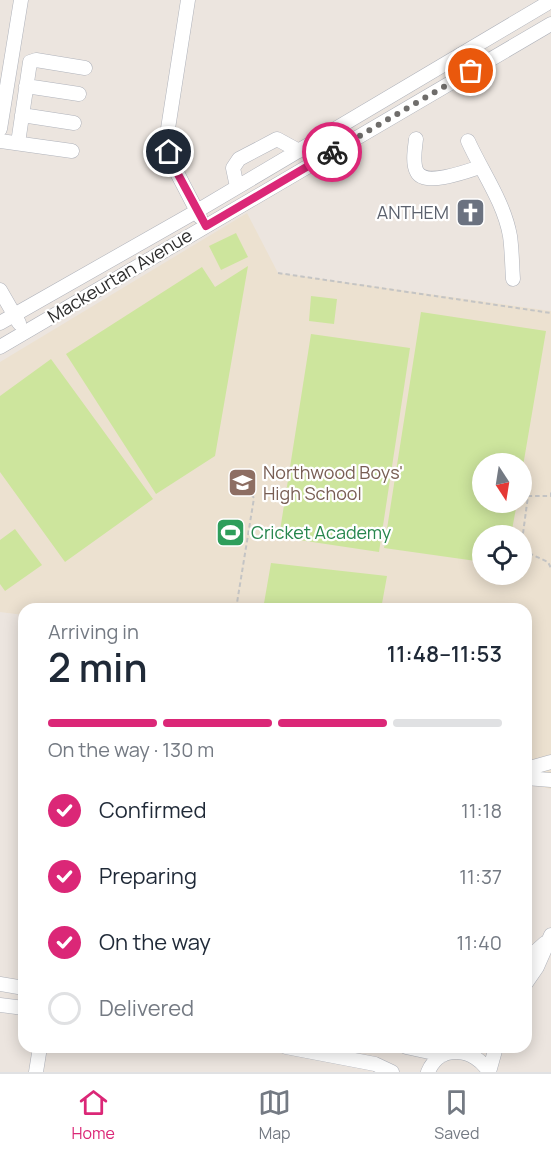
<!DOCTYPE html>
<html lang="en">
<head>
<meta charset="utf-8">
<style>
	body { margin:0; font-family:Manrope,sans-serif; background:#f2f2f3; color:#1f2937; height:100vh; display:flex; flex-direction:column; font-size:22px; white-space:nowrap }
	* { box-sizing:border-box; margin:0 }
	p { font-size:20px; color:#747a83 }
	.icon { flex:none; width:33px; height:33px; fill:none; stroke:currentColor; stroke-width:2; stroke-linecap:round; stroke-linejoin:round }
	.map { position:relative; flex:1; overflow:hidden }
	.details { position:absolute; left:18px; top:603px; width:514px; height:450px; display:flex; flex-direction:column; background:#fff; border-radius:18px; box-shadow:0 3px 15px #0003 }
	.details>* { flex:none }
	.needle { width:39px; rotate:168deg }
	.tools { position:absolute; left:472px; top:453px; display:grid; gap:12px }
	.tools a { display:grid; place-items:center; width:60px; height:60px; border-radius:50%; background:#fff; box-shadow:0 3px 15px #0003; font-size:30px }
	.pin { position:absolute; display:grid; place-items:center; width:51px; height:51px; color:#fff; margin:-26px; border:3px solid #fff; border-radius:50%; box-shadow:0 2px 6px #0007 }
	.courier { position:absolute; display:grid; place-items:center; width:60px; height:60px; margin:-30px; border:4px solid #db2777; border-radius:50%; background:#fff; color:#222; box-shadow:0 2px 8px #0007 }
	.overview em { font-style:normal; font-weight:600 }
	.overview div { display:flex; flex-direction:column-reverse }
	.overview { display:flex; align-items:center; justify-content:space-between; height:102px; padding:0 30px }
	h1 { font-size:39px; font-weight:600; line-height:45px }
	.bar { display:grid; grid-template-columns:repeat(4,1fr); gap:9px 6px; align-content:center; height:72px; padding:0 30px }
	.bar i { height:8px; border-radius:4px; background:#e0e1e3 }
	.bar .selected { background:#db2777 }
	.bar p { grid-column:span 4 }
	ol { padding:0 30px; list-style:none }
	li { display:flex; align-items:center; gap:18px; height:66px }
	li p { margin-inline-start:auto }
	li .icon { padding:6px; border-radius:50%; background:#db2777; color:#fff; stroke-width:4 }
	li:last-child { color:#747a83 }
	li i { width:33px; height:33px; border:3px solid #e0e1e3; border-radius:50% }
	.dock { display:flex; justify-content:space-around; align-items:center; height:84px; border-top:2px solid #e0e1e3; background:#fff; font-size:16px; color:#747a83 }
	.dock a { display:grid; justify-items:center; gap:3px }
	.dock .selected { color:#db2777 }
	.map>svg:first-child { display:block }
</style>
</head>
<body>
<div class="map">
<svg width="551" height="1072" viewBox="0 0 551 1072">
	<rect width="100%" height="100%" fill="#ece5df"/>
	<path fill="#ece1d0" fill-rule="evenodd" d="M 247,213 L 278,273 L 551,311 L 551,789 L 527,784 L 526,609 L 24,609 L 24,615 L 0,612 L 0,362 ZM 483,464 L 522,464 L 522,502 L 483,502 ZM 483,536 L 522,536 L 522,574 L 483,574 Z"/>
	<path fill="#cde59d" d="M 236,233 L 248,257 L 221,270 L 209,246 Z
		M 248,266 L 215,456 L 156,494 L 66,354 L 202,267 L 215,287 Z
		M 311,296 L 337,299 L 334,324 L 309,321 Z
		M 421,312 L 546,331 L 522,472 L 522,464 L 483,464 L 483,502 L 517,503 L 511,535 L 483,536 L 483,562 L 384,548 Z
		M 311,334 L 410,348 L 379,552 L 279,537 Z
		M 51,359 L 153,499 L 65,562 L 0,472 L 0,396 Z
		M 15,529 L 42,565 L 5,591 L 0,584 L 0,540 Z
		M 271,563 L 387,576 L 381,609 L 263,609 Z"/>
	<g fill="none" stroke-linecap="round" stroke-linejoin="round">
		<defs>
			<path id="minor" d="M 188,0 L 167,135 L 173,165 L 200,217
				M 26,86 L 79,94
				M 22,115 L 74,123
				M 0,129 L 21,0
				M 416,139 C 415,148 412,163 417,172 C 425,187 468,171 480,167
				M 0,141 L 72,151
				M 468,141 C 482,172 504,202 510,236 C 512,250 512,265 513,279
				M 18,143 L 30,62 L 36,60 L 85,68
				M 237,187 L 233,168 L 239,159 L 277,139 L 299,151
				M 0,290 L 19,323
				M 0,323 L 197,211 L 551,1
				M 0,347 L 551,24
				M 526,769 L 551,762
				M 526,778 L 551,780
				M 526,960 L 545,943
				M 526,983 L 537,967 L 551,935
				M 0,984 L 24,988
				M 0,1005 L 24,1008
				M 286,1047 L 375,1064 L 392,1072
				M 406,1047 L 443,1055
				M 36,1072 L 40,1047
				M 428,1072 C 440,1043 475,1048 489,1072
				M 489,1072 L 496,1047"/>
		</defs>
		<use href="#minor" stroke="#b0b3bb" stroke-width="15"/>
		<path stroke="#c4c4c4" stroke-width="2" stroke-dasharray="4.5 3" stroke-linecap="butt" d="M 278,273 L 551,313
			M 522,541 L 528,496 L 551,496 L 551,490
			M 522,550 L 548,562 L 551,568
			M 236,609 L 254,498 L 242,483"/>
		<use href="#minor" stroke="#fff" stroke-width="14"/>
	</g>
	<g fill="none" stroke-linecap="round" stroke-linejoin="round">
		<path stroke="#6f6d6b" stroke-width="6" stroke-dasharray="0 10.8" d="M 332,152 L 471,71"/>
		<path stroke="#db2777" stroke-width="8" d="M 169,152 L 173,165 L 206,226 L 332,152"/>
	</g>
	<defs>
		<symbol id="church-square" viewBox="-11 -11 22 22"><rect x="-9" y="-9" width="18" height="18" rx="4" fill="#6b7280" stroke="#fff"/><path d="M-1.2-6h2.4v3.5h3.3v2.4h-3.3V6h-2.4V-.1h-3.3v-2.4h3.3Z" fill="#fff"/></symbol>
		<symbol id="school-square" viewBox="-11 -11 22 22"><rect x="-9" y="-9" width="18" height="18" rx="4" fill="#8d6e63" stroke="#fff"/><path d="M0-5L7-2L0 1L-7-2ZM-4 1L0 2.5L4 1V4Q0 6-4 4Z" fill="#fff"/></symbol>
		<symbol id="stadium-square" viewBox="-11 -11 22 22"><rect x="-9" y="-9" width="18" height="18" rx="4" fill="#2e9e5b" stroke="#fff"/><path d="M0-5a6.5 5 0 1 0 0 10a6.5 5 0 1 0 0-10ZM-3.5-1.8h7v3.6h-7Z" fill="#fff"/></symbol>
	</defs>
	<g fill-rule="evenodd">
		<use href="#church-square" x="454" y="196" width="33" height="33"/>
		<use href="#school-square" x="226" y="466" width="33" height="33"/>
		<use href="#stadium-square" x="214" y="516" width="33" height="33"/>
	</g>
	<g text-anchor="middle" stroke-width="4.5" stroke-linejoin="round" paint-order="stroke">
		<g font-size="18" fill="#5b616d" stroke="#fff" text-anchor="end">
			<text x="449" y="219">ANTHEM</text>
		</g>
		<g font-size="18" fill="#2c2c2c" stroke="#fff">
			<text transform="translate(120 276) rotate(-31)" y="6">Mackeurtan Avenue</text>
		</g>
		<g font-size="18" fill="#785e54" stroke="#fff" text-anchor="start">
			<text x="263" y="479">Northwood Boys'<tspan x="263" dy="21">High School</tspan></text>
		</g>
		<g font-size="18" fill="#27864d" stroke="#fff" text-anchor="start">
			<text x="251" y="539">Cricket Academy</text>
		</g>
	</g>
</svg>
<div class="tools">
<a><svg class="needle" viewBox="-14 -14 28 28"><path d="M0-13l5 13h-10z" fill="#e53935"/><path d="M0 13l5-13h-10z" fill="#747a83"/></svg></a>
<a><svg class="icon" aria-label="locate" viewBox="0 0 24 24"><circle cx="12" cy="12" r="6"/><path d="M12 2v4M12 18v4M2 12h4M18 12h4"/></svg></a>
</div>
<div class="pin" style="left:471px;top:71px;background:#ea580c"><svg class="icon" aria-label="bag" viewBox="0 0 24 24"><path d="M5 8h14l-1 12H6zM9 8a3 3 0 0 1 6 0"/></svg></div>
<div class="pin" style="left:169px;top:152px;background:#1f2937"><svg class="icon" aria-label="home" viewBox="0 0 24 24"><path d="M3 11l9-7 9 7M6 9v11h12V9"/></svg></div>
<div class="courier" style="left:332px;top:152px"><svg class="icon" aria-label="bike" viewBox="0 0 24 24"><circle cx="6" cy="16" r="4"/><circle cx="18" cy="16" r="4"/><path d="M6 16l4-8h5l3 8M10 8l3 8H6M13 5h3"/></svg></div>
<section class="details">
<div class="overview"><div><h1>2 min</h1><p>Arriving in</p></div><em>11:48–11:53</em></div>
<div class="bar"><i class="selected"></i><i class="selected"></i><i class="selected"></i><i></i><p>On the way · 130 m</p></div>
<ol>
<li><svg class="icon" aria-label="check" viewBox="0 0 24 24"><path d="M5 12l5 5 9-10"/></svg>Confirmed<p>11:18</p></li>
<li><svg class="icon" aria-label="check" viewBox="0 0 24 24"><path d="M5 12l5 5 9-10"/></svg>Preparing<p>11:37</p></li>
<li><svg class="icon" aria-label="check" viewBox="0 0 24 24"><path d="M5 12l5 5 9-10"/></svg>On the way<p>11:40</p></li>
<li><i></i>Delivered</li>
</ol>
</section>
</div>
<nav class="dock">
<a class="selected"><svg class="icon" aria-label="home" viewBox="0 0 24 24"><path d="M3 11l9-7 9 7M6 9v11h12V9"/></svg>Home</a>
<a><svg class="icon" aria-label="map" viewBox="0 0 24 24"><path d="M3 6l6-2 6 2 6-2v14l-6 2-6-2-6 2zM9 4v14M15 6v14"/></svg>Map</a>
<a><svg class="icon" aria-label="saved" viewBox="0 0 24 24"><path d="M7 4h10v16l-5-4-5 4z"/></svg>Saved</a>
</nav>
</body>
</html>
